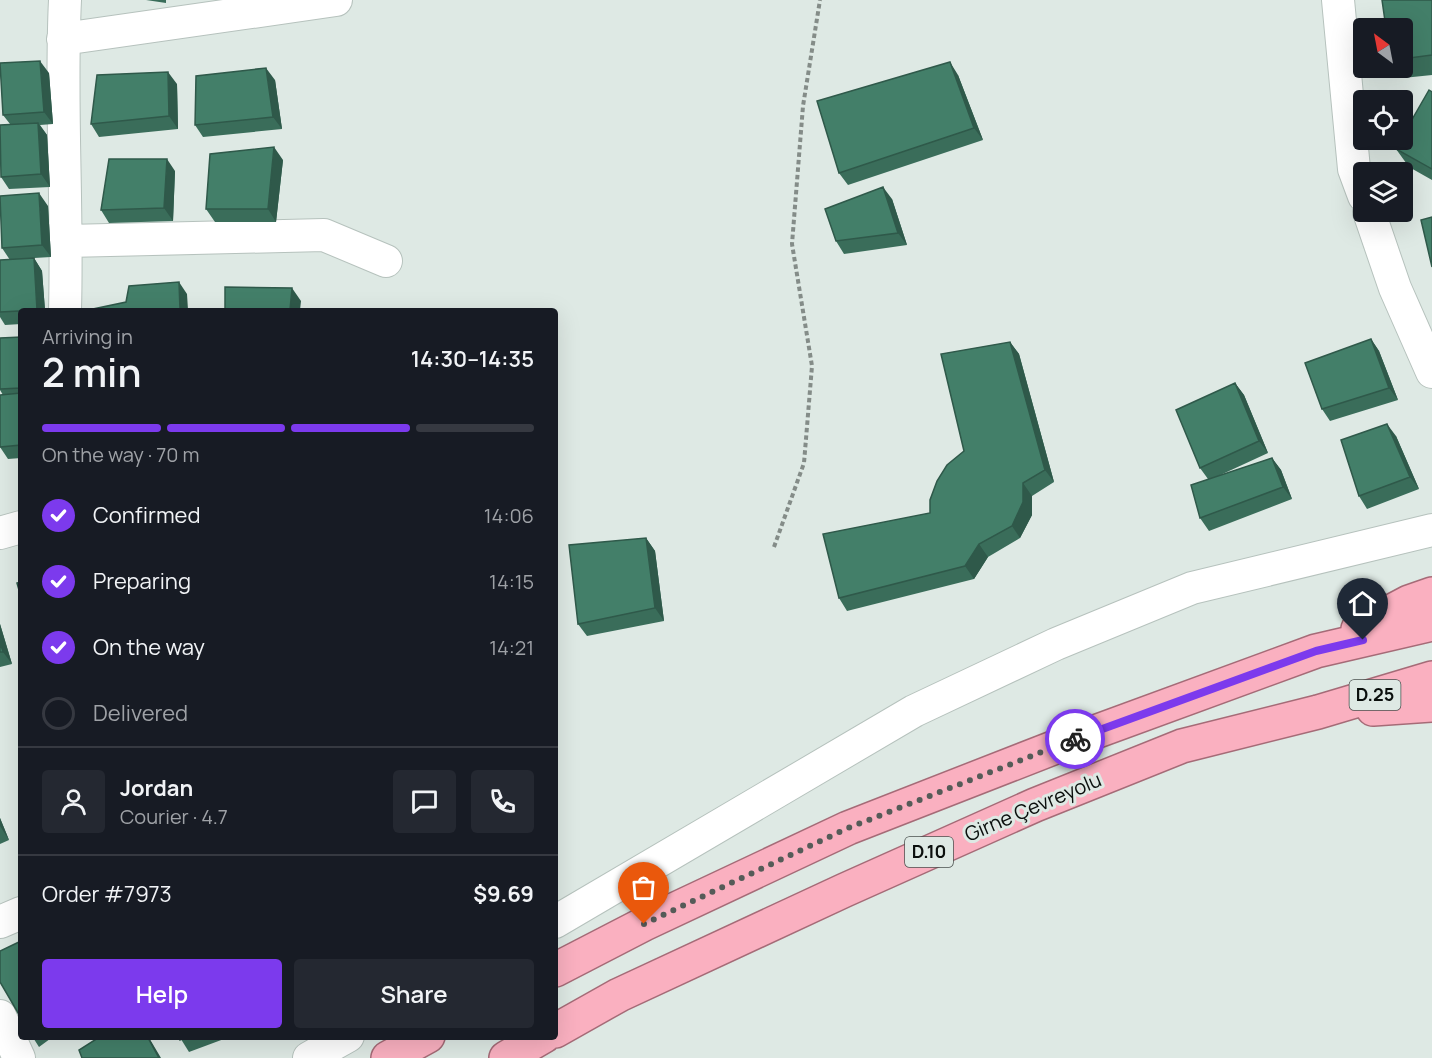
<!DOCTYPE html>
<html lang="en">
<head>
<meta charset="utf-8">
<style>
	body { margin:0; font-family:Manrope,sans-serif; background:#242831; color:#f1f3f6; height:100vh; display:flex; flex-direction:column; font-size:22px; white-space:nowrap }
	* { box-sizing:border-box; margin:0 }
	p { font-size:20px; color:#9ea1a6 }
	.icon { flex:none; width:33px; height:33px; fill:none; stroke:currentColor; stroke-width:2; stroke-linecap:round; stroke-linejoin:round }
	.map { position:relative; flex:1; overflow:hidden }
	.side { position:absolute; left:18px; top:308px; width:540px; height:732px; display:flex; flex-direction:column; background:#171b24; border-radius:6px; box-shadow:0 6px 24px #0002 }
	.side>* { flex:none }
	.needle { width:39px; rotate:328deg }
	.buttons { position:absolute; left:1353px; top:18px; display:grid; gap:12px }
	.buttons a { display:grid; place-items:center; width:60px; height:60px; border-radius:6px; background:#171b24; box-shadow:0 6px 24px #0002; font-size:30px }
	.pin { position:absolute; display:grid; place-items:center; width:51px; height:51px; color:#fff; margin:-62px -26px; border-radius:50% 50% 50% 0; rotate:-45deg; box-shadow:0 0 6px #0007 }
	.pin .icon { rotate:45deg }
	.courier { position:absolute; display:grid; place-items:center; width:60px; height:60px; margin:-30px; border:4px solid #7c3aed; border-radius:50%; background:#fff; color:#222; box-shadow:0 2px 8px #0007 }
	.overview em { font-style:normal; font-weight:600 }
	.overview div { display:flex; flex-direction:column-reverse }
	.overview { display:flex; align-items:center; justify-content:space-between; height:102px; padding:0 24px }
	h1 { font-size:39px; font-weight:600; line-height:45px }
	.bar { display:grid; grid-template-columns:repeat(4,1fr); gap:9px 6px; align-content:center; height:72px; padding:0 24px }
	.bar i { height:8px; border-radius:4px; background:#363941 }
	.bar .active { background:#7c3aed }
	.bar p { grid-column:span 4 }
	.line { display:flex; align-items:center; gap:15px; padding:0 24px; border-top:2px solid #363941 }
	.line div { flex:1 }
	.round { display:grid; place-items:center; flex:none; width:63px; height:63px; border-radius:6px; background:#242831 }
	ol { padding:0 24px; list-style:none }
	li { display:flex; align-items:center; gap:18px; height:66px }
	li p { margin-inline-start:auto }
	li .icon { padding:6px; border-radius:50%; background:#7c3aed; color:#fff; stroke-width:4 }
	li:last-child { color:#9ea1a6 }
	li i { width:33px; height:33px; border:3px solid #363941; border-radius:50% }
	.primary-button { display:flex; gap:12px; margin-top:auto; padding:12px 24px }
	.primary-button a { flex:1; height:69px; border-radius:6px; background:#7c3aed; color:#fff; font-size:24px; font-weight:600; line-height:69px; text-align:center }
	.primary-button a+a { background:#242831; color:#f1f3f6 }
	.map>svg:first-child { display:block }
</style>
</head>
<body>
<div class="map">
<svg width="1432" height="1058" viewBox="0 0 1432 1058">
	<rect width="100%" height="100%" fill="#dee9e4"/>
	<g fill="none" stroke-linecap="round" stroke-linejoin="round">
		<defs>
			<path id="minor" d="M 65,0 C 60,103 68,207 65,310
				M 1338,0 L 1354,169 L 1364,196
				M 63,39 L 336,0
				M 1369,212 L 1395,288 L 1432,372
				M 67,241 L 324,235 L 386,261
				M 0,533 L 21,527
				M 0,922 L 21,913
				M 555,922 L 914,711 L 1056,644 L 1192,588 L 1432,530
				M 0,1016 L 19,1058
				M 309,1058 L 348,1036"/>
			<path id="trunk" d="M 1358,629 L 1409,602 L 1432,594
				M 1373,709 L 1432,705
				M 555,970 L 644,924 L 848,828 L 1076,739 L 1316,651 L 1432,624
				M 555,1031 L 619,995 L 845,890 L 1035,805 L 1182,746 L 1318,712 L 1432,678
				M 388,1058 L 428,1036
				M 506,1058 L 544,1036"/>
		</defs>
		<use href="#minor" stroke="#b6c2bd" stroke-width="34"/>
		<use href="#trunk" stroke="#a56b77" stroke-width="36"/>
		<path stroke="#848c88" stroke-width="4" stroke-dasharray="4.5 3" stroke-linecap="butt" d="M 774,547 L 804,463 L 812,366 L 792,244 L 803,106 L 820,0"/>
		<use href="#minor" stroke="#fff" stroke-width="32"/>
		<use href="#trunk" stroke="#fab0c0" stroke-width="33"/>
	</g>
	<path fill="#3a6d5a" d="M 146,0 L 166,0 L 166,3 Z
		M 1432,0 L 1432,75 L 1403,78 L 1395,68 L 1402,68 L 1402,28 Z
		M 49,73 L 53,124 L 40,125 L 47,135 L 50,187 L 9,189 L 1,177 L 10,124 L 3,115 Z
		M 958,75 L 983,140 L 848,185 L 839,173 Z
		M 275,80 L 282,129 L 203,137 L 195,125 Z
		M 177,84 L 178,129 L 99,137 L 91,124 Z
		M 1432,92 L 1432,180 L 1409,167 L 1396,149 Z
		M 283,160 L 276,222 L 215,222 L 206,209 Z
		M 175,171 L 173,221 L 109,223 L 101,210 Z
		M 892,199 L 907,245 L 844,254 L 836,241 Z
		M 48,206 L 51,257 L 34,258 L 42,271 L 45,310 L 21,310 L 21,324 L 5,325 L 0,317 L 0,260 L 10,260 L 2,248 Z
		M 21,337 L 21,458 L 8,459 L 0,447 L 0,395 L 3,395 L 0,390 L 0,338 Z
		M 1371,339 L 1379,351 L 1398,400 L 1330,421 L 1322,409 Z
		M 1010,342 L 1019,354 L 1054,482 L 1032,496 L 1032,515 L 1020,538 L 988,557 L 974,579 L 847,611 L 839,598 L 930,513 L 964,451 Z
		M 1235,383 L 1244,395 L 1268,453 L 1216,477 L 1272,458 L 1281,470 L 1292,499 L 1209,531 L 1200,518 L 1208,479 L 1200,468 Z
		M 1396,436 L 1419,489 L 1367,509 L 1359,496 Z
		M 646,538 L 655,551 L 664,621 L 587,636 L 578,624 Z
		M 0,624 L 12,664 L 0,667 Z
		M 0,818 L 9,840 L 0,844 Z
		M 32,1036 L 54,1036 L 39,1047 Z
		M 179,1036 L 232,1036 L 189,1052 Z"/>
	<path fill="#2f594a" d="M 40,61 L 49,73 L 53,124 L 44,112 Z
		M 950,62 L 958,75 L 983,140 L 974,128 Z
		M 266,68 L 275,80 L 282,129 L 273,117 Z
		M 168,72 L 177,84 L 178,129 L 169,116 Z
		M 38,123 L 47,135 L 50,187 L 41,174 Z
		M 274,147 L 283,160 L 276,222 L 268,209 Z
		M 167,159 L 175,171 L 173,221 L 164,208 Z
		M 883,187 L 892,199 L 907,245 L 898,233 Z
		M 39,193 L 48,206 L 51,257 L 42,245 Z
		M 34,258 L 42,271 L 45,310 L 37,310 Z
		M 179,282 L 187,294 L 188,310 L 180,310 Z
		M 292,288 L 301,301 L 300,310 L 290,310 Z
		M 1371,339 L 1379,351 L 1398,400 L 1389,388 Z
		M 1010,342 L 1019,354 L 1054,482 L 1045,470 Z
		M 1235,383 L 1244,395 L 1268,453 L 1259,441 Z
		M 1387,424 L 1396,436 L 1419,489 L 1410,477 Z
		M 1272,458 L 1281,470 L 1292,499 L 1283,487 Z
		M 1023,483 L 1032,496 L 1032,515 L 1020,538 L 1012,526 Z
		M 646,538 L 655,551 L 664,621 L 655,608 Z
		M 979,544 L 988,557 L 974,579 L 965,566 Z
		M 0,624 L 12,664 L 3,652 L 0,642 Z
		M 0,818 L 9,840 L 0,826 Z
		M 147,1036 L 148,1036 L 161,1058 L 159,1058 Z"/>
	<path fill="#437f69" stroke="#2f594a" stroke-width="1.5" d="M 1382,0 L 1432,0 L 1432,55 L 1402,59 L 1402,28 L 1386,28 Z
		M 40,61 L 44,112 L 3,115 L 0,63 Z
		M 950,62 L 974,128 L 839,173 L 817,101 Z
		M 266,68 L 273,117 L 195,125 L 196,76 Z
		M 168,72 L 169,116 L 91,124 L 97,75 Z
		M 1429,90 L 1432,92 L 1432,169 L 1396,149 L 1401,140 L 1402,140 L 1402,137 Z
		M 38,123 L 41,174 L 1,177 L 0,125 Z
		M 274,147 L 268,209 L 206,209 L 210,154 Z
		M 109,159 L 167,159 L 164,208 L 101,210 Z
		M 883,187 L 898,233 L 836,241 L 825,209 Z
		M 39,193 L 42,245 L 2,248 L 0,196 Z
		M 1432,217 L 1432,267 L 1421,220 Z
		M 34,258 L 37,310 L 0,312 L 0,260 Z
		M 179,282 L 180,310 L 94,310 L 93,309 L 126,302 L 129,286 Z
		M 225,287 L 292,288 L 290,310 L 225,310 Z
		M 21,337 L 21,388 L 0,389 L 0,338 Z
		M 1371,339 L 1389,388 L 1322,409 L 1305,363 Z
		M 1010,342 L 1045,470 L 1023,483 L 1023,502 L 1012,526 L 979,544 L 965,566 L 839,598 L 823,534 L 930,513 L 930,500 L 937,481 L 947,465 L 964,451 L 941,354 Z
		M 1235,383 L 1259,441 L 1200,468 L 1176,410 Z
		M 21,393 L 21,445 L 0,447 L 0,395 Z
		M 1387,424 L 1410,477 L 1359,496 L 1341,440 Z
		M 1272,458 L 1283,487 L 1200,518 L 1191,485 Z
		M 646,538 L 655,608 L 578,624 L 569,545 Z
		M 21,582 L 21,597 L 17,583 Z
		M 0,642 L 3,652 L 0,652 Z
		M 21,941 L 21,1018 L 0,982 L 0,951 Z
		M 101,1036 L 147,1036 L 159,1058 L 82,1058 L 79,1050 Z
		M 179,1036 L 189,1036 L 180,1040 Z"/>
	<g fill="none" stroke-linecap="round" stroke-linejoin="round">
		<path stroke="#555b58" stroke-width="6" stroke-dasharray="0 10.8" d="M 644,924 L 848,828 L 1075,739"/>
		<path stroke="#7c3aed" stroke-width="8" d="M 1075,739 L 1316,651 L 1363,640"/>
	</g>
	<g text-anchor="middle" stroke-width="6" stroke-linejoin="round" paint-order="stroke">
		<g fill="#dee9e4" stroke="#4a504e" stroke-width="1.5">
			<rect x="1349.5" y="680" width="51" height="30" rx="4.5"/>
			<rect x="905" y="837" width="48" height="30" rx="4.5"/>
		</g>
		<g font-size="18" font-weight="bold" fill="#0b0f0d">
			<text x="1375" y="701">D.25</text>
			<text x="929" y="858">D.10</text>
		</g>
		<g font-size="20" fill="#0b0f0d" stroke="#dee9e4">
			<text transform="translate(1033 807) rotate(-23)" y="7">Girne Çevreyolu</text>
		</g>
	</g>
</svg>
<div class="buttons">
<a><svg class="needle" viewBox="-14 -14 28 28"><path d="M0-13l5 13h-10z" fill="#e53935"/><path d="M0 13l5-13h-10z" fill="#9ea1a6"/></svg></a>
<a><svg class="icon" aria-label="locate" viewBox="0 0 24 24"><circle cx="12" cy="12" r="6"/><path d="M12 2v4M12 18v4M2 12h4M18 12h4"/></svg></a>
<a><svg class="icon" aria-label="layers" viewBox="0 0 24 24"><path d="M12 4l9 5-9 5-9-5zM3 14l9 5 9-5"/></svg></a>
</div>
<div class="pin" style="left:644px;top:924px;background:#ea580c"><svg class="icon" aria-label="bag" viewBox="0 0 24 24"><path d="M5 8h14l-1 12H6zM9 8a3 3 0 0 1 6 0"/></svg></div>
<div class="pin" style="left:1363px;top:640px;background:#1f2937"><svg class="icon" aria-label="home" viewBox="0 0 24 24"><path d="M3 11l9-7 9 7M6 9v11h12V9"/></svg></div>
<div class="courier" style="left:1075px;top:739px"><svg class="icon" aria-label="bike" viewBox="0 0 24 24"><circle cx="6" cy="16" r="4"/><circle cx="18" cy="16" r="4"/><path d="M6 16l4-8h5l3 8M10 8l3 8H6M13 5h3"/></svg></div>
<section class="side">
<div class="overview"><div><h1>2 min</h1><p>Arriving in</p></div><em>14:30–14:35</em></div>
<div class="bar"><i class="active"></i><i class="active"></i><i class="active"></i><i></i><p>On the way · 70 m</p></div>
<ol>
<li><svg class="icon" aria-label="check" viewBox="0 0 24 24"><path d="M5 12l5 5 9-10"/></svg>Confirmed<p>14:06</p></li>
<li><svg class="icon" aria-label="check" viewBox="0 0 24 24"><path d="M5 12l5 5 9-10"/></svg>Preparing<p>14:15</p></li>
<li><svg class="icon" aria-label="check" viewBox="0 0 24 24"><path d="M5 12l5 5 9-10"/></svg>On the way<p>14:21</p></li>
<li><i></i>Delivered</li>
</ol>
<div class="line" style="height:108px"><a class="round"><svg class="icon" aria-label="person" viewBox="0 0 24 24"><circle cx="12" cy="8" r="4"/><path d="M4 21q1-7 8-7t8 7"/></svg></a><div><b>Jordan</b><p>Courier · 4.7</p></div><a class="round"><svg class="icon" aria-label="chat" viewBox="0 0 24 24"><path d="M4 5h16v11H9l-5 4z"/></svg></a><a class="round"><svg class="icon" aria-label="phone" viewBox="0 0 24 24"><path d="M5 4h4l2 5-3 2q2 4 5 5l2-3 5 2v4C11 20 4 13 5 4z"/></svg></a></div>
<div class="line" style="height:78px"><div>Order #7973</div><b>$9.69</b></div>
<div class="primary-button"><a>Help</a><a>Share</a></div>
</section>
</div>
</body>
</html>
